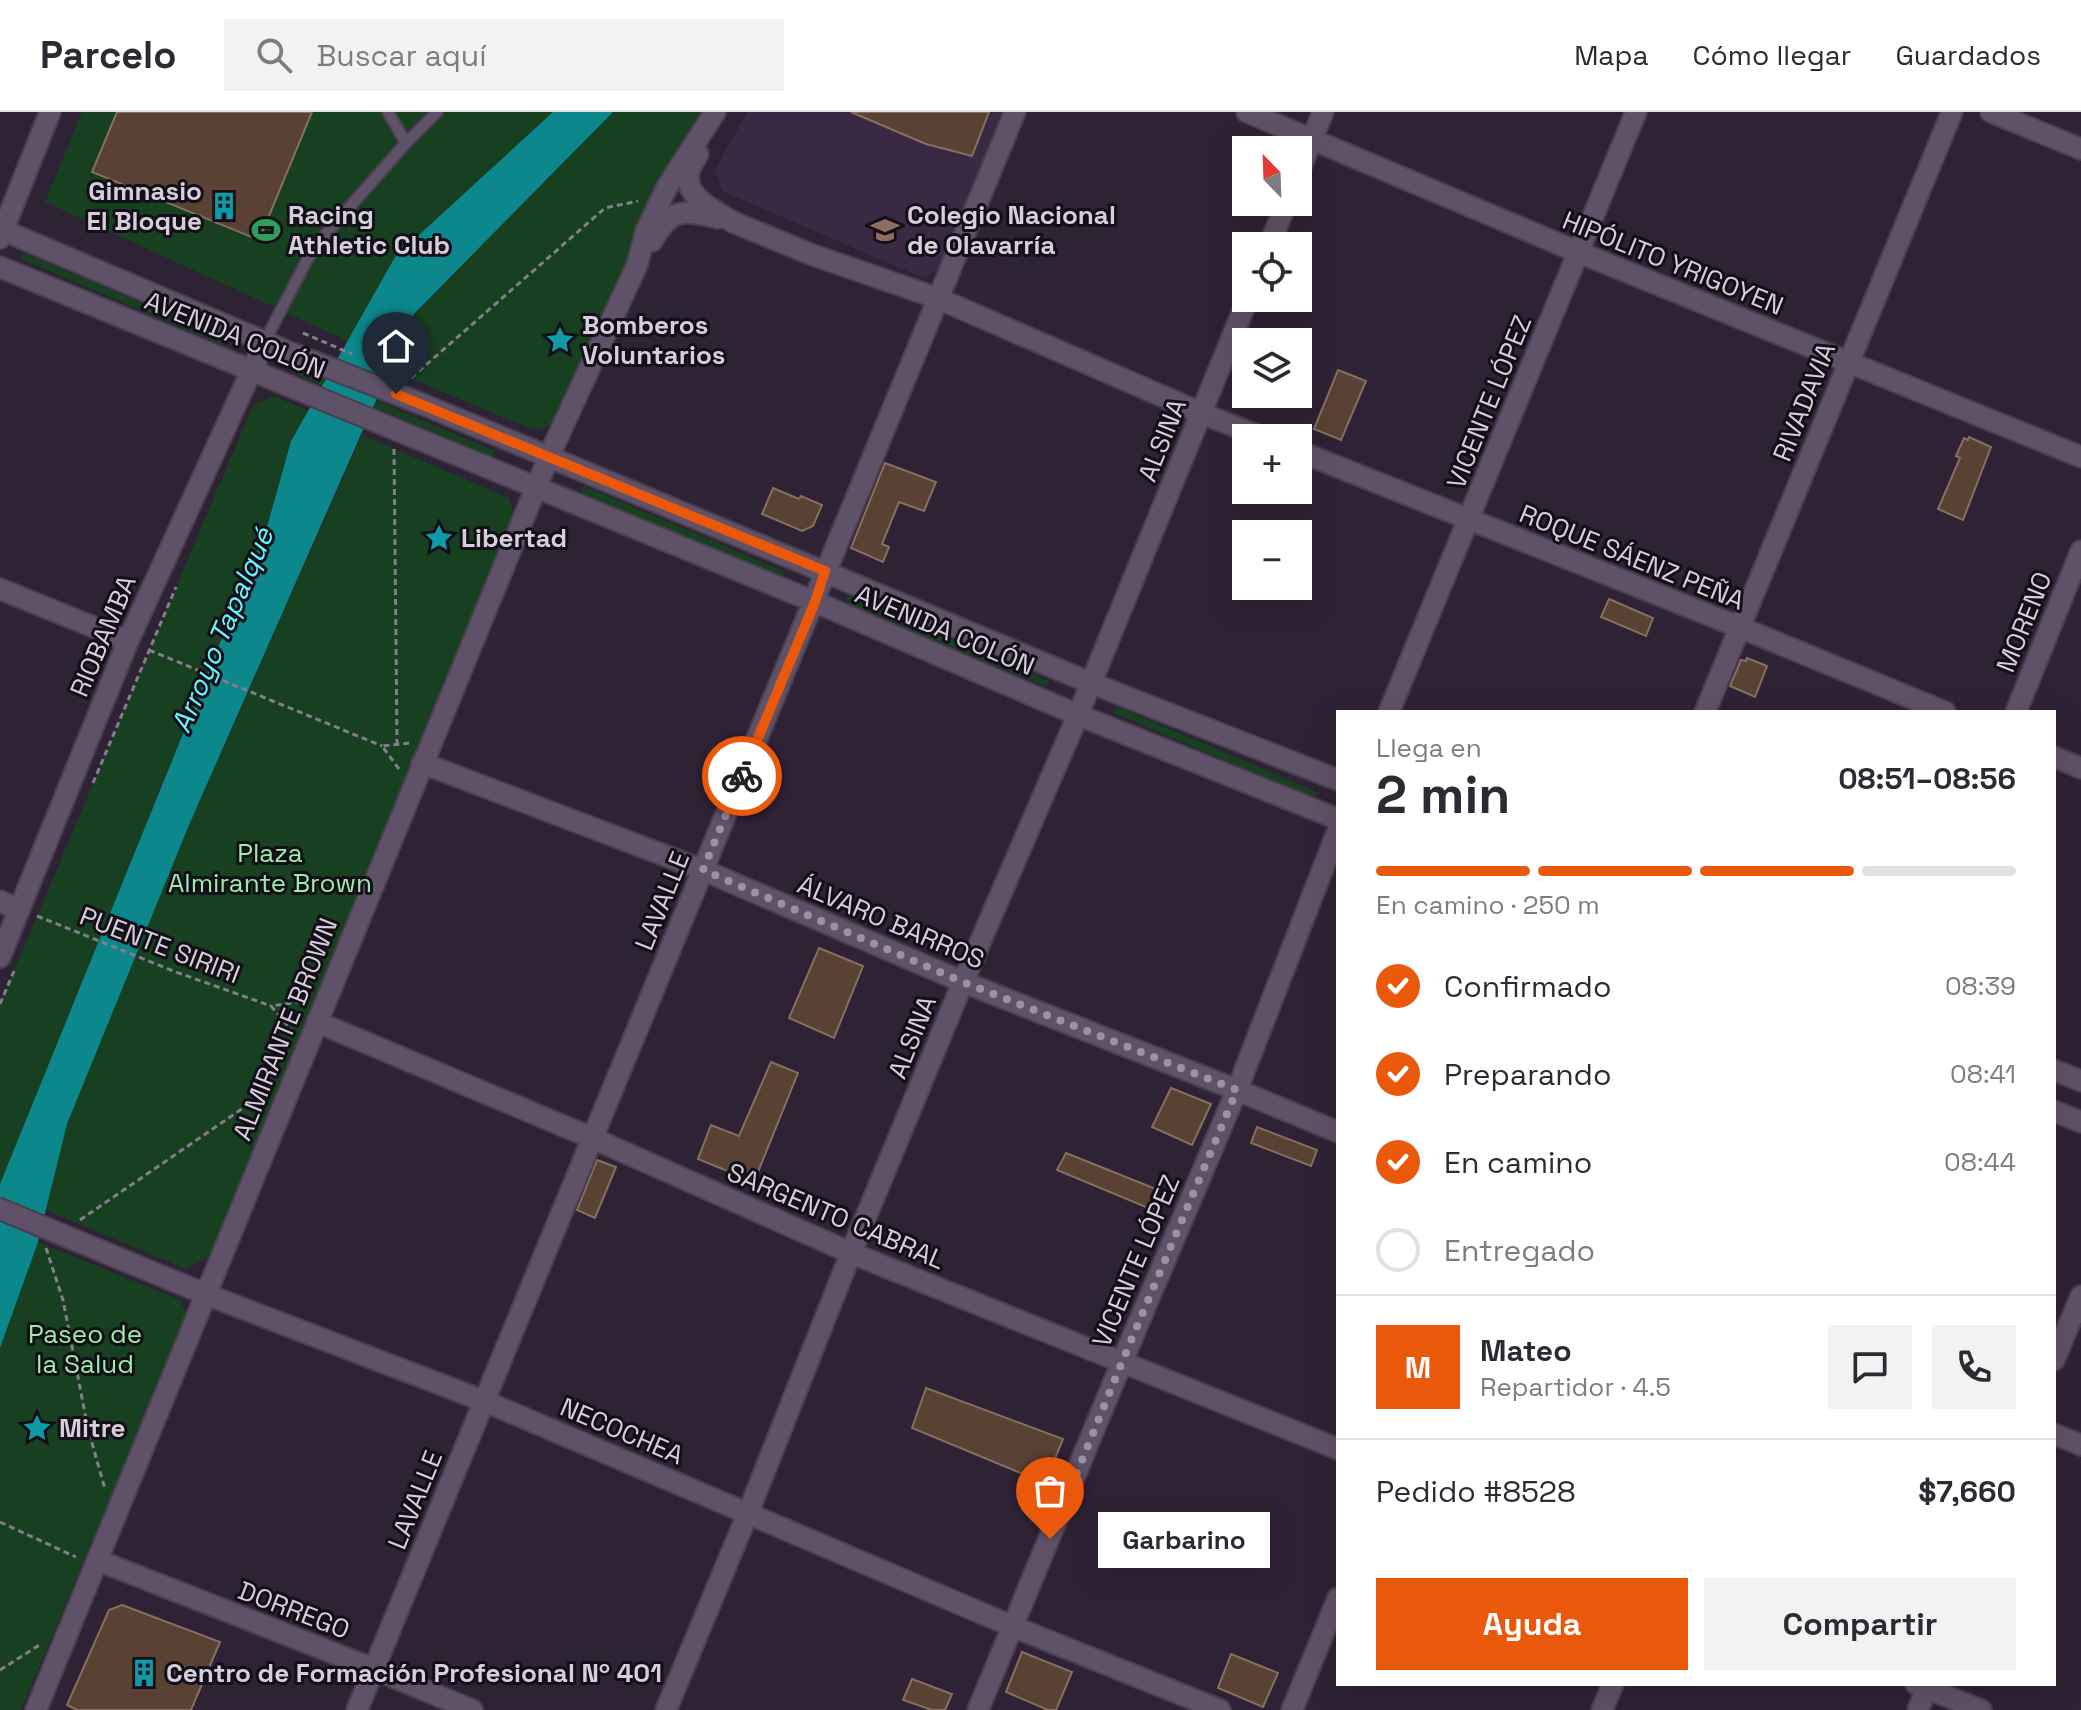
<!DOCTYPE html>
<html lang="es">
<head>
<meta charset="utf-8">
<style>
	body { margin:0; font-family:"Space Grotesk",sans-serif; background:#f2f2f3; color:#2b2b33; height:100vh; display:flex; flex-direction:column; font-size:30px; white-space:nowrap }
	* { box-sizing:border-box; margin:0 }
	p { font-size:26px; color:#7c7c81 }
	.icon { flex:none; width:44px; height:44px; fill:none; stroke:currentColor; stroke-width:2; stroke-linecap:round; stroke-linejoin:round }
	.map { position:relative; flex:1; overflow:hidden }
	.side { position:absolute; left:1336px; top:598px; width:720px; height:976px; display:flex; flex-direction:column; background:#fff; border-radius:0px; box-shadow:0 8px 32px #0002 }
	.side>* { flex:none }
	.needle { width:52px; rotate:337deg }
	.buttons { position:absolute; left:1232px; top:24px; display:grid; gap:16px }
	.buttons a { display:grid; place-items:center; width:80px; height:80px; border-radius:0px; background:#fff; box-shadow:0 8px 32px #0002; font-size:40px }
	.pin { position:absolute; display:grid; place-items:center; width:68px; height:68px; color:#fff; margin:-82px -34px; border-radius:50% 50% 50% 0; rotate:-45deg; box-shadow:0 0 8px #0007 }
	.pin .icon { rotate:45deg }
	.courier { position:absolute; display:grid; place-items:center; width:80px; height:80px; margin:-40px; border:6px solid #ea580c; border-radius:50%; background:#fff; color:#222; box-shadow:0 2px 10px #0007 }
	.bubble { position:absolute; height:56px; border-radius:0px; background:#fff; box-shadow:0 8px 32px #0002; font-size:26px; font-weight:700; line-height:56px; text-align:center }
	.head em { font-style:normal; font-weight:700 }
	.head div { display:flex; flex-direction:column-reverse }
	.head { display:flex; align-items:center; justify-content:space-between; height:136px; padding:0 40px }
	h1 { font-size:52px; font-weight:700; line-height:60px }
	.bar { display:grid; grid-template-columns:repeat(4,1fr); gap:12px 8px; align-content:center; height:96px; padding:0 40px }
	.bar i { height:10px; border-radius:6px; background:#e1e1e2 }
	.bar .selected { background:#ea580c }
	.bar p { grid-column:span 4 }
	.line { display:flex; align-items:center; gap:20px; padding:0 40px; border-top:2px solid #e1e1e2 }
	.line div { flex:1 }
	.round { display:grid; place-items:center; flex:none; width:84px; height:84px; border-radius:0px; background:#f2f2f3 }
	ol { padding:0 40px; list-style:none }
	li { display:flex; align-items:center; gap:24px; height:88px }
	li p { margin-inline-start:auto }
	li .icon { padding:8px; border-radius:50%; background:#ea580c; color:#fff; stroke-width:4 }
	li:last-child { color:#7c7c81 }
	li i { width:44px; height:44px; border:4px solid #e1e1e2; border-radius:50% }
	.cta { display:flex; gap:16px; margin-top:auto; padding:16px 40px }
	.cta a { flex:1; height:92px; border-radius:0px; background:#ea580c; color:#fff; font-size:32px; font-weight:700; line-height:92px; text-align:center }
	.cta a+a { background:#f2f2f3; color:#2b2b33 }
	header { display:flex; align-items:center; gap:48px; box-sizing:border-box; height:112px; padding:0 40px; background:#fff; border-bottom:2px solid #e1e1e2 }
	header strong { font-size:38px }
	nav { display:flex; gap:44px; margin-inline-start:auto; font-size:28px }
	.search { width:560px; height:72px; background:#f2f2f3; display:flex; align-items:center; gap:20px; box-sizing:border-box; padding:0 28px; border-radius:0px; color:#7c7c81; font-size:30px }
	.map>svg:first-child { display:block }
</style>
</head>
<body>
<header>
<strong>Parcelo</strong>
<div class="search"><svg class="icon" aria-label="search" viewBox="0 0 24 24"><circle cx="10" cy="10" r="6"/><path d="M15 15l6 6"/></svg>Buscar aquí</div>
<nav><a>Mapa</a><a>Cómo llegar</a><a>Guardados</a></nav>
</header>
<div class="map">
<svg width="2081" height="1598" viewBox="0 0 2081 1598">
	<rect width="100%" height="100%" fill="#2e2235"/>
	<path fill="#392943" d="M 747,0 L 1004,0 L 940,157 L 923,166 L 722,79 L 715,58 Z"/>
	<path fill="#174020" d="M 82,0 L 553,0 L 395,145 L 348,229 L 45,90 Z
		M 613,0 L 702,0 L 659,68 L 624,156 L 553,312 L 542,317 L 527,315 L 390,258 L 415,202 Z
		M 24,141 L 224,226 L 222,233 L 21,147 Z
		M 294,254 L 495,339 L 492,345 L 291,260 Z
		M 274,284 L 308,299 L 291,329 L 267,415 L 0,1072 L 0,892 L 253,293 Z
		M 362,323 L 509,386 L 514,404 L 210,1144 L 186,1157 L 46,1098 L 67,1012 L 189,713 Z
		M 584,374 L 785,460 L 782,466 L 581,381 Z
		M 848,483 L 1049,569 L 1046,575 L 845,490 Z
		M 1116,594 L 1317,680 L 1314,686 L 1113,601 Z
		M 38,1130 L 180,1188 L 187,1203 L 21,1598 L 0,1598 L 0,1236 Z"/>
	<path fill="#0c878b" d="M 553,0 L 613,0 L 414,202 L 189,713 L 67,1012 L 38,1130 L 0,1236 L 0,1072 L 267,415 L 291,329 L 395,145 Z"/>
	<path fill="#594234" stroke="#876e5f" stroke-width="2" d="M 117,0 L 312,0 L 259,128 L 92,60 Z
		M 851,0 L 989,0 L 972,44 L 926,32 Z
		M 1338,258 L 1366,269 L 1341,328 L 1314,317 Z
		M 1969,325 L 1991,335 L 1963,408 L 1938,397 L 1960,346 L 1956,344 L 1964,326 L 1968,328 Z
		M 885,351 L 936,370 L 924,399 L 899,390 L 882,432 L 889,435 L 883,450 L 851,436 Z
		M 773,376 L 799,387 L 801,384 L 822,393 L 813,414 L 802,419 L 762,402 Z
		M 1609,487 L 1653,506 L 1646,524 L 1601,505 Z
		M 1747,546 L 1767,554 L 1755,585 L 1730,574 L 1741,548 L 1746,549 Z
		M 819,836 L 863,854 L 834,926 L 789,906 Z
		M 771,950 L 798,961 L 754,1070 L 698,1047 L 711,1013 L 739,1024 Z
		M 1171,976 L 1211,992 L 1192,1033 L 1152,1015 Z
		M 1257,1015 L 1317,1038 L 1311,1054 L 1251,1031 Z
		M 1066,1041 L 1161,1079 L 1153,1098 L 1057,1058 Z
		M 597,1048 L 616,1055 L 595,1106 L 577,1098 Z
		M 926,1276 L 1063,1327 L 1045,1371 L 912,1316 Z
		M 122,1493 L 220,1530 L 191,1598 L 77,1598 L 67,1593 L 109,1498 Z
		M 1022,1540 L 1072,1560 L 1056,1598 L 1048,1598 L 1006,1580 Z
		M 1231,1542 L 1278,1561 L 1263,1595 L 1218,1576 Z
		M 912,1567 L 952,1582 L 945,1598 L 932,1598 L 903,1588 Z"/>
	<g fill="none" stroke-linecap="round" stroke-linejoin="round">
		<defs>
			<path id="service" d="M 388,0 L 406,31
				M 265,229 L 307,148 L 325,123 L 406,31 L 437,0"/>
			<path id="minor" d="M 1247,0 L 1578,140 L 2081,345
				M 1991,0 L 2081,37
				M 1298,62 L 1323,0
				M 733,110 L 810,142 L 937,186 L 1201,301 L 1264,326
				M 0,126 L 50,0
				M 1269,134 L 1287,90
				M 1298,339 L 1739,515 L 1945,600
				M 0,477 L 128,529
				M 1389,600 L 1636,0
				M 1705,600 L 1952,0
				M 2016,600 L 2081,439
				M 2054,645 L 2081,656
				M 422,651 L 703,758 L 963,870 L 1237,978 L 1338,1020
				M 0,789 L 18,797
				M 317,910 L 592,1026 L 851,1141 L 1338,1337
				M 205,1182 L 484,1289 L 1014,1515 L 1220,1598
				M 2054,1248 L 2081,1184
				M 2054,1322 L 2081,1333
				M 97,1448 L 374,1557 L 472,1598
				M 1916,1572 L 1981,1598
				M 357,1598 L 1015,0
				M 666,1598 L 748,1401 L 851,1141 L 963,870 L 1078,603 L 1248,186
				M 978,1598 L 1122,1250 L 1237,978 L 1338,718
				M 1292,1598 L 1338,1486
				M 1602,1598 L 1613,1572
				M 1918,1598 L 1928,1572"/>
			<path id="tertiary" d="M 698,42 C 695,47 690,54 689,60 C 683,85 716,99 733,110
				M 652,129 C 672,95 682,98 718,106
				M 0,845 L 128,529 L 265,229
				M 0,1097 L 205,1182
				M 36,1598 L 549,344 L 637,153 L 646,119 L 667,75 L 715,0"/>
			<path id="secondary" d="M 0,117 L 289,240 L 422,292 L 1091,571 L 1338,668
				M 0,155 L 815,490 L 1078,603 L 1338,707
				M 2054,958 L 2081,969
				M 2054,999 L 2081,1010"/>
		</defs>
		<use href="#service" stroke="#483e4e" stroke-width="14"/>
		<use href="#minor" stroke="#483e4e" stroke-width="24"/>
		<use href="#tertiary" stroke="#483e4e" stroke-width="24"/>
		<use href="#secondary" stroke="#483e4e" stroke-width="24"/>
		<path stroke="#857c8c" stroke-width="3" stroke-dasharray="6 4" stroke-linecap="butt" d="M 303,221 L 352,242
			M 411,266 L 605,96 L 638,89
			M 394,337 L 397,632
			M 149,538 L 382,634
			M 399,657 L 382,634 L 410,631
			M 93,671 L 176,475
			M 37,804 L 176,860 L 271,894
			M 0,892 L 14,859
			M 294,921 L 271,894 L 307,889
			M 80,1108 L 268,979
			M 46,1136 L 63,1188 L 88,1317 L 105,1377
			M 0,1410 L 76,1445
			M 0,1558 L 41,1532"/>
		<use href="#service" stroke="#5f5268" stroke-width="10"/>
		<use href="#minor" stroke="#5f5268" stroke-width="20"/>
		<use href="#tertiary" stroke="#5f5268" stroke-width="20"/>
		<use href="#secondary" stroke="#5f5268" stroke-width="20"/>
	</g>
	<g fill="none" stroke-linecap="round" stroke-linejoin="round">
		<path stroke="#9b92a1" stroke-width="8" stroke-dasharray="0 14.4" d="M 742,664 L 703,758 L 963,870 L 1237,978 L 1122,1250 L 1050,1427"/>
		<path stroke="#ea580c" stroke-width="10" d="M 396,282 L 825,459 L 815,490 L 742,664"/>
	</g>
	<defs>
		<symbol id="building-bare" viewBox="-9 -9 18 18"><path d="M-4-6H4V6H1V3H-1V6H-4ZM-2.5-4.3h1.7v1.8h-1.7ZM.8-4.3h1.7v1.8H.8ZM-2.5-1h1.7V.8h-1.7ZM.8-1h1.7V.8H.8Z" fill="#0f9aa8" stroke="#130e17" stroke-width="2.5" paint-order="stroke"/></symbol>
		<symbol id="stadium-bare" viewBox="-9 -9 18 18"><path d="M0-5a6.5 5 0 1 0 0 10a6.5 5 0 1 0 0-10ZM-3.5-1.8h7v3.6h-7Z" fill="#2e9e5b" stroke="#130e17" stroke-width="2.5" paint-order="stroke"/></symbol>
		<symbol id="school-bare" viewBox="-9 -9 18 18"><path d="M0-5L7-2L0 1L-7-2ZM-4 1L0 2.5L4 1V4Q0 6-4 4Z" fill="#8d6e63" stroke="#130e17" stroke-width="2.5" paint-order="stroke"/></symbol>
		<symbol id="sight-bare" viewBox="-9 -9 18 18"><path d="M0-6L1.8-2.2L6-1.7L2.9 1.2L3.7 5.4L0 3.3L-3.7 5.4L-2.9 1.2L-6-1.7L-1.8-2.2Z" fill="#0f9aa8" stroke="#130e17" stroke-width="2.5" paint-order="stroke"/></symbol>
	</defs>
	<g fill-rule="evenodd">
		<use href="#building-bare" x="204" y="74" width="40" height="40"/>
		<use href="#stadium-bare" x="246" y="98" width="40" height="40"/>
		<use href="#school-bare" x="865" y="98" width="40" height="40"/>
		<use href="#sight-bare" x="540" y="208" width="40" height="40"/>
		<use href="#sight-bare" x="419" y="406" width="40" height="40"/>
		<use href="#sight-bare" x="17" y="1296" width="40" height="40"/>
		<use href="#building-bare" x="124" y="1541" width="40" height="40"/>
	</g>
	<g text-anchor="middle" stroke-width="6" stroke-linejoin="round" paint-order="stroke">
		<g font-size="26" font-weight="bold" fill="#d5cedb" stroke="#130e17" text-anchor="start">
			<text x="202" y="88" text-anchor="end">Gimnasio<tspan x="202" dy="30">El Bloque</tspan></text>
			<text x="288" y="112">Racing<tspan x="288" dy="30">Athletic Club</tspan></text>
			<text x="907" y="112">Colegio Nacional<tspan x="907" dy="30">de Olavarría</tspan></text>
			<text x="582" y="222">Bomberos<tspan x="582" dy="30">Voluntarios</tspan></text>
			<text x="461" y="435">Libertad</text>
			<text x="59" y="1325">Mitre</text>
			<text x="166" y="1570">Centro de Formación Profesional Nº 401</text>
		</g>
		<g font-size="26" fill="#d5cedb" stroke="#130e17">
			<text transform="translate(1673 151) rotate(22)" y="9">HIPÓLITO YRIGOYEN</text>
			<text transform="translate(235 223) rotate(22)" y="9">AVENIDA COLÓN</text>
			<text transform="translate(1489 290) rotate(-68)" y="9">VICENTE LÓPEZ</text>
			<text transform="translate(1804 290) rotate(-68)" y="9">RIVADAVIA</text>
			<text transform="translate(1162 328) rotate(-68)" y="9">ALSINA</text>
			<text transform="translate(1632 445) rotate(22)" y="9">ROQUE SÁENZ PEÑA</text>
			<text transform="translate(2024 510) rotate(-68)" y="9">MORENO</text>
			<text transform="translate(945 518) rotate(23)" y="9">AVENIDA COLÓN</text>
			<text transform="translate(103 524) rotate(-67)" y="9">RIOBAMBA</text>
			<text transform="translate(662 789) rotate(-68)" y="9">LAVALLE</text>
			<text transform="translate(891 810) rotate(23)" y="9">ÁLVARO BARROS</text>
			<text transform="translate(160 833) rotate(21)" y="9">PUENTE SIRIRI</text>
			<text transform="translate(285 917) rotate(-68)" y="9">ALMIRANTE BROWN</text>
			<text transform="translate(912 925) rotate(-68)" y="9">ALSINA</text>
			<text transform="translate(836 1104) rotate(23)" y="9">SARGENTO CABRAL</text>
			<text transform="translate(1136 1149) rotate(-67)" y="9">VICENTE LÓPEZ</text>
			<text transform="translate(622 1319) rotate(23)" y="9">NECOCHEA</text>
			<text transform="translate(415 1388) rotate(-68)" y="9">LAVALLE</text>
			<text transform="translate(294 1498) rotate(21)" y="9">DORREGO</text>
		</g>
		<g font-size="26" fill="#9aeca8" stroke="#130e17">
			<text x="270" y="750">Plaza<tspan x="270" dy="30">Almirante Brown</tspan></text>
			<text x="85" y="1231">Paseo de<tspan x="85" dy="30">la Salud</tspan></text>
		</g>
		<g font-size="28" font-style="italic" fill="#66f8fe" stroke="#130e17">
			<text transform="translate(222 518) rotate(-67)" y="10">Arroyo Tapalqué</text>
		</g>
	</g>
</svg>
<div class="buttons">
<a><svg class="needle" viewBox="-14 -14 28 28"><path d="M0-13l5 13h-10z" fill="#e53935"/><path d="M0 13l5-13h-10z" fill="#7c7c81"/></svg></a>
<a><svg class="icon" aria-label="locate" viewBox="0 0 24 24"><circle cx="12" cy="12" r="6"/><path d="M12 2v4M12 18v4M2 12h4M18 12h4"/></svg></a>
<a><svg class="icon" aria-label="layers" viewBox="0 0 24 24"><path d="M12 4l9 5-9 5-9-5zM3 14l9 5 9-5"/></svg></a>
<a>+</a>
<a>−</a>
</div>
<div class="pin" style="left:1050px;top:1427px;background:#ea580c"><svg class="icon" aria-label="bag" viewBox="0 0 24 24"><path d="M5 8h14l-1 12H6zM9 8a3 3 0 0 1 6 0"/></svg></div>
<div class="pin" style="left:396px;top:282px;background:#1f2937"><svg class="icon" aria-label="home" viewBox="0 0 24 24"><path d="M3 11l9-7 9 7M6 9v11h12V9"/></svg></div>
<div class="courier" style="left:742px;top:664px"><svg class="icon" aria-label="bike" viewBox="0 0 24 24"><circle cx="6" cy="16" r="4"/><circle cx="18" cy="16" r="4"/><path d="M6 16l4-8h5l3 8M10 8l3 8H6M13 5h3"/></svg></div>
<div class="bubble" style="left:1098px;top:1400px;width:172px">Garbarino</div>
<section class="side">
<div class="head"><div><h1>2 min</h1><p>Llega en</p></div><em>08:51–08:56</em></div>
<div class="bar"><i class="selected"></i><i class="selected"></i><i class="selected"></i><i></i><p>En camino · 250 m</p></div>
<ol>
<li><svg class="icon" aria-label="check" viewBox="0 0 24 24"><path d="M5 12l5 5 9-10"/></svg>Confirmado<p>08:39</p></li>
<li><svg class="icon" aria-label="check" viewBox="0 0 24 24"><path d="M5 12l5 5 9-10"/></svg>Preparando<p>08:41</p></li>
<li><svg class="icon" aria-label="check" viewBox="0 0 24 24"><path d="M5 12l5 5 9-10"/></svg>En camino<p>08:44</p></li>
<li><i></i>Entregado</li>
</ol>
<div class="line" style="height:144px"><b class="round" style="background:#ea580c;color:#fff">M</b><div><b>Mateo</b><p>Repartidor · 4.5</p></div><a class="round"><svg class="icon" aria-label="chat" viewBox="0 0 24 24"><path d="M4 5h16v11H9l-5 4z"/></svg></a><a class="round"><svg class="icon" aria-label="phone" viewBox="0 0 24 24"><path d="M5 4h4l2 5-3 2q2 4 5 5l2-3 5 2v4C11 20 4 13 5 4z"/></svg></a></div>
<div class="line" style="height:104px"><div>Pedido #8528</div><b>$7,660</b></div>
<div class="cta"><a>Ayuda</a><a>Compartir</a></div>
</section>
</div>
</body>
</html>
